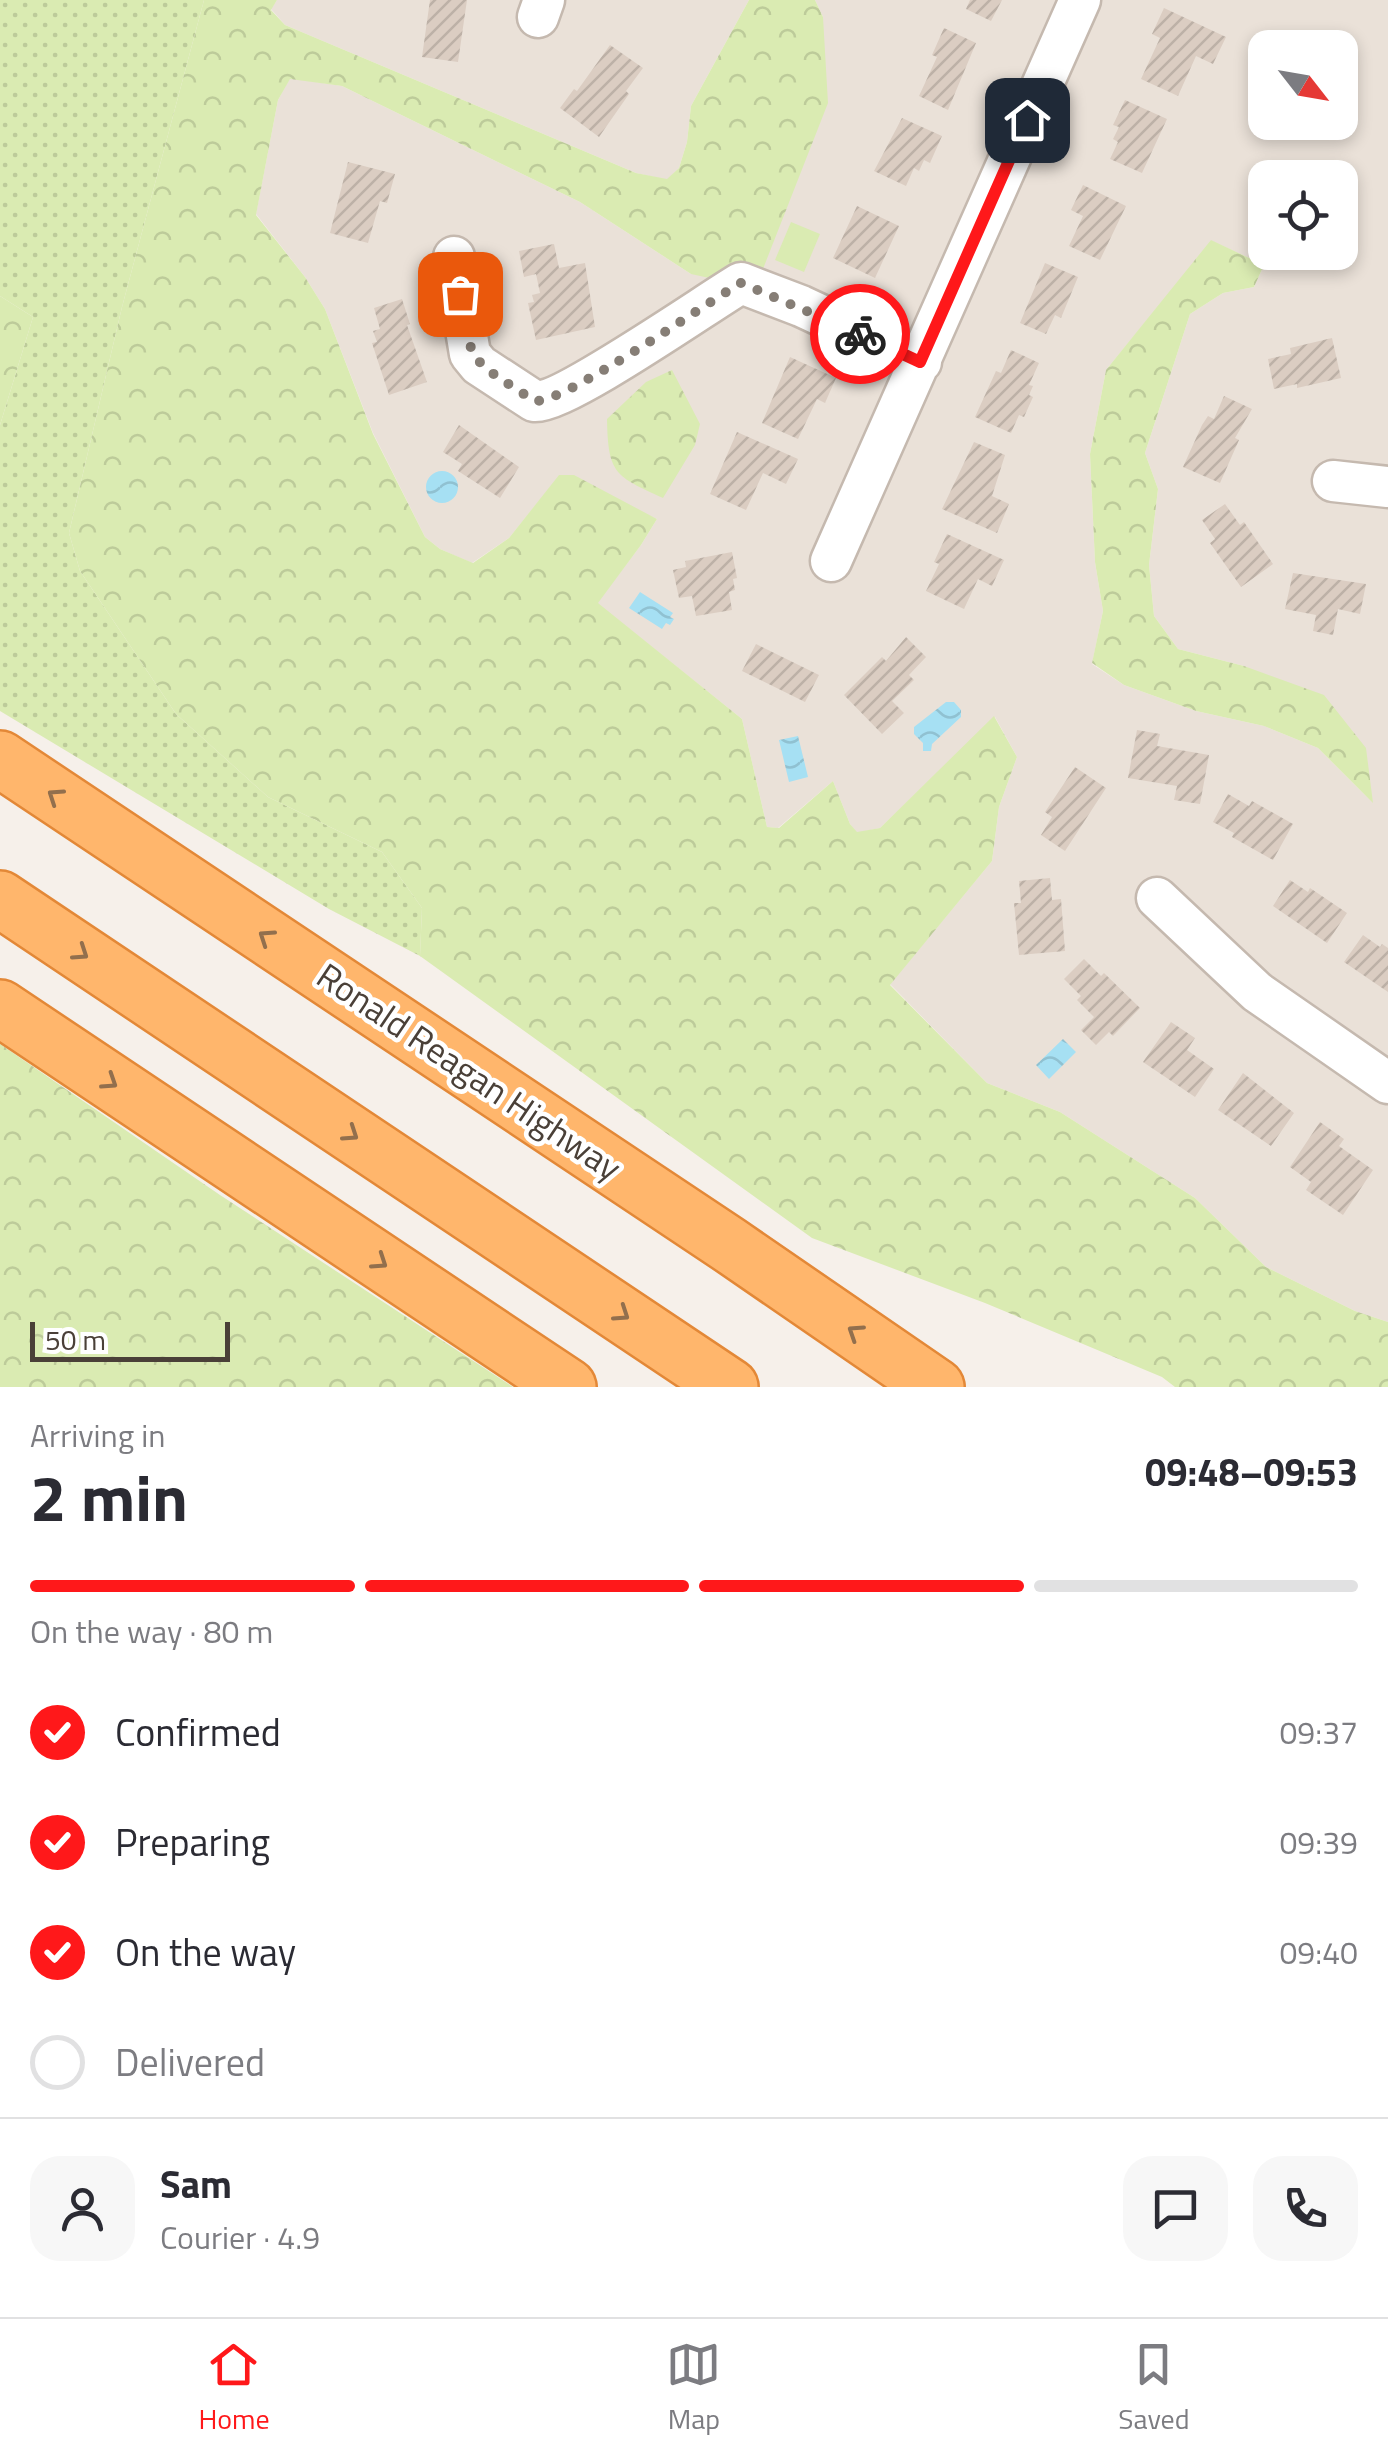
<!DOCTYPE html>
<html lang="en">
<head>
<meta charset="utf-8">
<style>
	body { margin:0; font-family:"Titillium Web",sans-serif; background:#f7f7f7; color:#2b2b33; height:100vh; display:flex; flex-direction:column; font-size:38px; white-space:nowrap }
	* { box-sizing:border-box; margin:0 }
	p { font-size:32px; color:#7c7c81 }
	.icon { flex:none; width:55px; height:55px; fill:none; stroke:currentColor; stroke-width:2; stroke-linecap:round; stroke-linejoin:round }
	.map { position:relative; height:1387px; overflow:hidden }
	.sheet { display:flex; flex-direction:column; background:#fff; flex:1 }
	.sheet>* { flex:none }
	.needle { width:65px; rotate:121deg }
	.fabs { position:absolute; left:1248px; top:30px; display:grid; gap:20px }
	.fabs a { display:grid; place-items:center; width:110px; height:110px; border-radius:20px; background:#fff; box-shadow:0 5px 15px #0003; font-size:50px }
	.scale { position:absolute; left:30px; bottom:25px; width:200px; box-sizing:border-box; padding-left:10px; border:5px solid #4a4038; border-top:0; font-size:28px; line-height:35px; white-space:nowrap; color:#4a4038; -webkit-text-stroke:8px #fff; paint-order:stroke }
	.pin { position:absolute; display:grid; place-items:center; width:85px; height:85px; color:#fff; margin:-42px; border-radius:20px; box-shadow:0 5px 15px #0006 }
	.courier { position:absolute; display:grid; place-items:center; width:100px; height:100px; margin:-50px; border:8px solid #ff181a; border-radius:50%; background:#fff; color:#222; box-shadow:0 2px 12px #0007 }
	.overview em { font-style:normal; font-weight:700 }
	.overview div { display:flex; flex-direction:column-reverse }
	.overview { display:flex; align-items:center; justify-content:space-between; height:170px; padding:0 30px }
	h1 { font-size:65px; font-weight:700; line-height:75px }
	.bar { display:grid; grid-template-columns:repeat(4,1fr); gap:15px 10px; align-content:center; height:120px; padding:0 30px }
	.bar i { height:12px; border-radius:8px; background:#e1e1e2 }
	.bar .current { background:#ff181a }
	.bar p { grid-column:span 4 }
	.line { display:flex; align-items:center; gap:25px; padding:0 30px; border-top:2px solid #e1e1e2 }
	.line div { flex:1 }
	.round { display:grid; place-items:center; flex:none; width:105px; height:105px; border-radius:30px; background:#f7f7f7 }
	ol { padding:0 30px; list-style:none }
	li { display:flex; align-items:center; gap:30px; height:110px }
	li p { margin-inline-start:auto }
	li .icon { padding:10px; border-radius:50%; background:#ff181a; color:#fff; stroke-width:4 }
	li:last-child { color:#7c7c81 }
	li i { width:55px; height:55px; border:5px solid #e1e1e2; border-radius:50% }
	.menu { display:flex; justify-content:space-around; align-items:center; height:140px; border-top:2px solid #e1e1e2; background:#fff; font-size:28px; color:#7c7c81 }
	.menu a { display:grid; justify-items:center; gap:5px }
	.menu .current { color:#ff181a }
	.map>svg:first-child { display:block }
</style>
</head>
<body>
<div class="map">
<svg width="1388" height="1387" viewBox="0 0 1388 1387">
	<defs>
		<pattern id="green-dots" width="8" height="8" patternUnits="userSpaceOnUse" patternTransform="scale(2.5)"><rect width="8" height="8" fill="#daebb2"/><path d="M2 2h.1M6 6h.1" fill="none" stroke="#bdcb9a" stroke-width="1.8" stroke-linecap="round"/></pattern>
		<pattern id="forest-crowns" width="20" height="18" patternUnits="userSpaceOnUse" patternTransform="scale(2.5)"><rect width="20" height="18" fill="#daebb2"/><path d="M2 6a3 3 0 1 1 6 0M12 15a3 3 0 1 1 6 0" fill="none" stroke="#bdcb9a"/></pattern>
		<pattern id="water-waves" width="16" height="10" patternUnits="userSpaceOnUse" patternTransform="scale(2.5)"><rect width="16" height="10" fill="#a6e0f3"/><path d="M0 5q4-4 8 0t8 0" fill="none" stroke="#90c1d1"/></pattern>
		<pattern id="building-hatch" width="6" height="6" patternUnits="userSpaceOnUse" patternTransform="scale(2.5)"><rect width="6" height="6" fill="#dbcdc2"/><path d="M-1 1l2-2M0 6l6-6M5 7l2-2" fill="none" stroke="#bdb1a7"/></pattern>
	</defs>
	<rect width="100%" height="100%" fill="#f6f0ea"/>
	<path fill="#eae1d8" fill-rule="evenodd" d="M 277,0 L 749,0 L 691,106 L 687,142 L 679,168 L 667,180 L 636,173 L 285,25 L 271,9 Z
		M 815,0 L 1388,0 L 1388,1322 L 1355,1311 L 1266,1267 L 1195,1198 L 1060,1112 L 987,1083 L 890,984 L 992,861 L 999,807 L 1017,757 L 995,717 L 880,828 L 857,833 L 850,824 L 833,781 L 778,828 L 767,827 L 742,719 L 597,603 L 641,545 L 657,519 L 560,475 L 509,538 L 472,563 L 440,549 L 425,537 L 373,433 L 325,309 L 305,277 L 256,214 L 278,100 L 290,78 L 342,86 L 580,202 L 691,274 L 728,267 L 823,17 ZM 1265,48 L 1340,48 L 1340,122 L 1265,122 ZM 1265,178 L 1340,178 L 1340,252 L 1265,252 ZM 1212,241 L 1264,265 L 1254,287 L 1223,293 L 1190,314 L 1145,453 L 1158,489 L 1149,565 L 1154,616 L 1178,649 L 1244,666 L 1371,801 L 1318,748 L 1264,726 L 1196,711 L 1124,685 L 1092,664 L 1103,611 L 1095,562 L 1090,454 L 1106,370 Z"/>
	<path fill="url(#green-dots)" d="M 0,0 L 204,0 L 122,307 L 69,533 L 80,571 L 176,714 L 268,797 L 382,852 L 422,908 L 420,956 L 329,909 L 0,711 L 0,425 L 33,317 L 0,296 Z"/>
	<path fill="url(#forest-crowns)" d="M 204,0 L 277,0 L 271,10 L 285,25 L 636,173 L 667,179 L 679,168 L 687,142 L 691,106 L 749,0 L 815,0 L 823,17 L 828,103 L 761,274 L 728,267 L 723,281 L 691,274 L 580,202 L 342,86 L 290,79 L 278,100 L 256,215 L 305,277 L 325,309 L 373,434 L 425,537 L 440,549 L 473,563 L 509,538 L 559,475 L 574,475 L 657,519 L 641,545 L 598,603 L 742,719 L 767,827 L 779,828 L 833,781 L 850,824 L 857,832 L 880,828 L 994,716 L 1017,757 L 999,807 L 992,861 L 890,985 L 987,1083 L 1060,1112 L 1195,1198 L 1266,1267 L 1355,1311 L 1388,1322 L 1388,1387 L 1175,1387 L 1162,1377 L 985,1303 L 812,1238 L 420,956 L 422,908 L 382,852 L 268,797 L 176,714 L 80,571 L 69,533 L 122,307 Z
		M 1211,240 L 1264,265 L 1254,287 L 1223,293 L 1190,314 L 1145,453 L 1158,489 L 1149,565 L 1154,616 L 1178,649 L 1244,666 L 1324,695 L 1366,748 L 1373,803 L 1318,748 L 1264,726 L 1196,711 L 1124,685 L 1092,663 L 1103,611 L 1095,562 L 1090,454 L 1106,370 Z
		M 0,296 L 33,317 L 0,425 Z
		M 672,370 L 700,424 L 695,445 L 663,498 C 615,476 608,474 607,419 L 646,382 Z
		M 0,1044 L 220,1195 L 513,1387 L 0,1387 Z"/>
	<path fill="#daebb2" d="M 791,222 L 820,234 L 804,272 L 775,260 Z"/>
	<path fill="url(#water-waves)" d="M426 487a16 16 0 1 1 32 0a16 16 0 1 1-32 0Z
		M 640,592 L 673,613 L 670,617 L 674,619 L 670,625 L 666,623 L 662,629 L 629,608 Z
		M 946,702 L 954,702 L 961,710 L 961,717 L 932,744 L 931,751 L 923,751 L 923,743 L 914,734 L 914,727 Z
		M 798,736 L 808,777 L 789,782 L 779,740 Z
		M 1063,1039 L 1076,1052 L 1049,1079 L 1036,1065 Z"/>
	<path fill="url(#building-hatch)" d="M 430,0 L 467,0 L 458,62 L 422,57 Z
		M 970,0 L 1002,0 L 991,21 L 966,9 Z
		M 1164,8 L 1226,37 L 1213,64 L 1196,56 L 1178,96 L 1141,79 L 1160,38 L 1152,34 Z
		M 944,28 L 976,43 L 948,110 L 919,96 L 937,57 L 932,55 Z
		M 610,45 L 643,68 L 626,91 L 629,94 L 599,137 L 560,108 L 574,89 L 577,91 Z
		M 1125,100 L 1167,119 L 1142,173 L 1110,159 L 1118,142 L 1113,139 L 1119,127 L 1113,125 Z
		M 902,118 L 942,136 L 930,163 L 924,160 L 919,171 L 914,168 L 906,186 L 874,171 Z
		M 348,162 L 395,174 L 387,203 L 380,201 L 368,243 L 330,233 Z
		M 1083,185 L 1126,206 L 1100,260 L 1069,246 L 1083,216 L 1071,210 Z
		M 857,206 L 899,226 L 875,278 L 833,258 Z
		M 554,244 L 559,268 L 585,263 L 595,327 L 536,340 L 528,303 L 534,302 L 532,295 L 540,293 L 536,274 L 524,277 L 519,251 Z
		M 1045,263 L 1078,277 L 1061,318 L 1055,315 L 1046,334 L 1020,323 Z
		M 402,299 L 410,324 L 407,325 L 427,382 L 389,395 L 372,343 L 377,342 L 373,331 L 380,329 L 374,308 Z
		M 1332,338 L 1341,378 L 1297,388 L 1297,384 L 1274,389 L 1268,359 L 1291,354 L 1290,348 Z
		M 1011,350 L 1039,363 L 1029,385 L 1033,386 L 1029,395 L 1033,397 L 1024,417 L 1019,415 L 1011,433 L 975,417 L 996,371 L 1001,373 Z
		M 790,357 L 836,378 L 825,403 L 817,399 L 798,439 L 762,423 Z
		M 1224,396 L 1252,409 L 1235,438 L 1239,440 L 1220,483 L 1183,467 L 1202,425 L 1208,416 L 1214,419 Z
		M 459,425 L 519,467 L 500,498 L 458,471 L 462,464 L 443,452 Z
		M 737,432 L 798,459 L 786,484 L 763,473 L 746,510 L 710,494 Z
		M 974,442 L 1005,455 L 992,496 L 1009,504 L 997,533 L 942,509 Z
		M 1225,504 L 1240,525 L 1244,522 L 1273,564 L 1241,587 L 1210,543 L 1215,539 L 1202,520 Z
		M 947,534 L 1004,560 L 992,586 L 978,579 L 964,609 L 926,591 L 939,564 L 934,562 Z
		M 732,552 L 737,578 L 733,579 L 735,590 L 729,592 L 732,610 L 696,616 L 692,596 L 679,598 L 673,570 L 686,567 L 685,561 Z
		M 1293,573 L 1366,584 L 1360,614 L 1338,609 L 1333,635 L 1313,631 L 1316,615 L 1285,609 Z
		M 906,637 L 926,657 L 909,675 L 914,680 L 892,701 L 904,713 L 882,734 L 844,695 L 882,657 L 886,661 Z
		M 756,644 L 819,675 L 805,702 L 742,671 Z
		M 1137,730 L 1160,734 L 1157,746 L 1209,755 L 1200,804 L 1174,800 L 1177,786 L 1128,778 Z
		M 1075,767 L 1106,788 L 1065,851 L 1041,835 L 1052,817 L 1045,812 Z
		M 1228,794 L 1249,806 L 1252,801 L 1293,824 L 1273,860 L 1232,837 L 1234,833 L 1213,822 Z
		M 1050,878 L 1052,900 L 1061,899 L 1065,951 L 1019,955 L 1014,903 L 1021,903 L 1019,881 Z
		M 1290,880 L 1308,892 L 1310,888 L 1347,913 L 1327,943 L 1273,906 Z
		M 1363,935 L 1380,947 L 1382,944 L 1388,948 L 1388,992 L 1344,962 Z
		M 1084,959 L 1101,976 L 1104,973 L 1140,1008 L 1113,1036 L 1109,1032 L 1096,1045 L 1081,1030 L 1094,1017 L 1077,1000 L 1081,996 L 1064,979 Z
		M 1171,1022 L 1195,1038 L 1187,1050 L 1214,1069 L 1195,1097 L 1143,1062 Z
		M 1243,1073 L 1294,1113 L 1271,1146 L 1218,1110 Z
		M 1320,1122 L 1344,1139 L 1339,1146 L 1373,1170 L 1343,1215 L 1306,1190 L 1311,1182 L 1290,1167 Z"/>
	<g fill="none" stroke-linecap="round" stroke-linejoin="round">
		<defs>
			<path id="minor" d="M 538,17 L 544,0
				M 454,257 L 470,354 L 479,365 L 534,401 C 562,405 707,303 741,283 L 801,306 L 921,362
				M 1333,481 L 1388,487
				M 831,561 L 1080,0
				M 1157,898 L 1257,992 L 1388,1083"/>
			<path id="highway" d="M 0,759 L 728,1244 L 936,1387
				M 0,899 L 730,1387
				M 0,1008 L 568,1387"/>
		</defs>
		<use href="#minor" stroke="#c5b9af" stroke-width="45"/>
		<use href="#highway" stroke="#e38837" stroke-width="60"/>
		<use href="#minor" stroke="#fff" stroke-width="40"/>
		<use href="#highway" stroke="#ffb66c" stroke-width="55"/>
	</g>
	<defs><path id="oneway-chevron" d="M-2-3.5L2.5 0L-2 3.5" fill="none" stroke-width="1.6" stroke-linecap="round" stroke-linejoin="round" transform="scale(2.5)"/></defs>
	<g stroke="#926f4d">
		<use href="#oneway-chevron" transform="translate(55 796) rotate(-146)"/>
		<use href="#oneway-chevron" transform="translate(266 937) rotate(-146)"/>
		<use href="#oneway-chevron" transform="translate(81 953) rotate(34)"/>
		<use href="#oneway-chevron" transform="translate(110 1082) rotate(33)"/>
		<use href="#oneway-chevron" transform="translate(351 1134) rotate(34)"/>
		<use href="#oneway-chevron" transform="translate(380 1262) rotate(34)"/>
		<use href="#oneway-chevron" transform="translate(622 1314) rotate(34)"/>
		<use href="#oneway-chevron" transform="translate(855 1332) rotate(-147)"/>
	</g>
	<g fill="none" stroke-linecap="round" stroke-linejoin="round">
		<path stroke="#867e76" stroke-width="10" stroke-dasharray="0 18" d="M 460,294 C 470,370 475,360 534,401 C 562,405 706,303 741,283 L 860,334"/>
		<path stroke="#ff181a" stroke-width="12" d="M 860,334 L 920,362 L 1027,120"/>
	</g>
	<g text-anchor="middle" stroke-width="9" stroke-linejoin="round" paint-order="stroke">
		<g font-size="35" fill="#4a4038" stroke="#fff">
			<text transform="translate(469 1072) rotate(34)" y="12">Ronald Reagan Highway</text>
		</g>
	</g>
</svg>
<div class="fabs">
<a><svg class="needle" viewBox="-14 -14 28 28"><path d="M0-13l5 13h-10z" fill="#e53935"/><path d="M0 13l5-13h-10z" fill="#7c7c81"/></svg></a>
<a><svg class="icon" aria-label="locate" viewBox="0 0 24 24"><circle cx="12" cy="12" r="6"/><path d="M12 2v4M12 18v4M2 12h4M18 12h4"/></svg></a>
</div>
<div class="scale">50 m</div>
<div class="pin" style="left:460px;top:294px;background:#ea580c"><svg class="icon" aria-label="bag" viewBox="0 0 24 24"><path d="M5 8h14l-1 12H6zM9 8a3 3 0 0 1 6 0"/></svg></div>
<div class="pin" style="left:1027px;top:120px;background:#1f2937"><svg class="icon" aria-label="home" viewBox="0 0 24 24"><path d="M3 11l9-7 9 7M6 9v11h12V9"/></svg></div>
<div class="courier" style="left:860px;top:334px"><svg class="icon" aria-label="bike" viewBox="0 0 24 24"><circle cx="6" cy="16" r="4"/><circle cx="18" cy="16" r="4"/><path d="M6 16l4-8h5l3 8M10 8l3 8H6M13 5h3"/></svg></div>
</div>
<section class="sheet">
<div class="overview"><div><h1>2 min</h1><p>Arriving in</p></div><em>09:48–09:53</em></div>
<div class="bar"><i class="current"></i><i class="current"></i><i class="current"></i><i></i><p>On the way · 80 m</p></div>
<ol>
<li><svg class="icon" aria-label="check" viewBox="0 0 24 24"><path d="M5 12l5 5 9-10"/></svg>Confirmed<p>09:37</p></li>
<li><svg class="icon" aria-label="check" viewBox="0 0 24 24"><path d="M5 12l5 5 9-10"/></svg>Preparing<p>09:39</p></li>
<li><svg class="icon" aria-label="check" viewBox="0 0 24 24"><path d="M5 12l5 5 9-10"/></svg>On the way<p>09:40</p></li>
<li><i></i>Delivered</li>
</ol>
<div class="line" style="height:180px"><a class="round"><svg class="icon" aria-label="person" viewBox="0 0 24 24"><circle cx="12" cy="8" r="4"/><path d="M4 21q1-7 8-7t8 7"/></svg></a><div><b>Sam</b><p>Courier · 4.9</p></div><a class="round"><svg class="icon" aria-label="chat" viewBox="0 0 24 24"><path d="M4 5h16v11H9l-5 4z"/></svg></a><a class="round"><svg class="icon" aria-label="phone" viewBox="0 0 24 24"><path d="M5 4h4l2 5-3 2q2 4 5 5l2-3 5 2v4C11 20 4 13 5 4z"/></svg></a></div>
</section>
<nav class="menu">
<a class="current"><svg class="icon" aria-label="home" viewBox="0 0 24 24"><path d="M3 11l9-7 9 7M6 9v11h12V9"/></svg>Home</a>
<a><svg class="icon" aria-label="map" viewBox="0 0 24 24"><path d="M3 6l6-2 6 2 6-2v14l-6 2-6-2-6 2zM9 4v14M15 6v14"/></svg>Map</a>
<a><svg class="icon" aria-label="saved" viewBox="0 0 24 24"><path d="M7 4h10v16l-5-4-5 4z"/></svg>Saved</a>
</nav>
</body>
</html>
